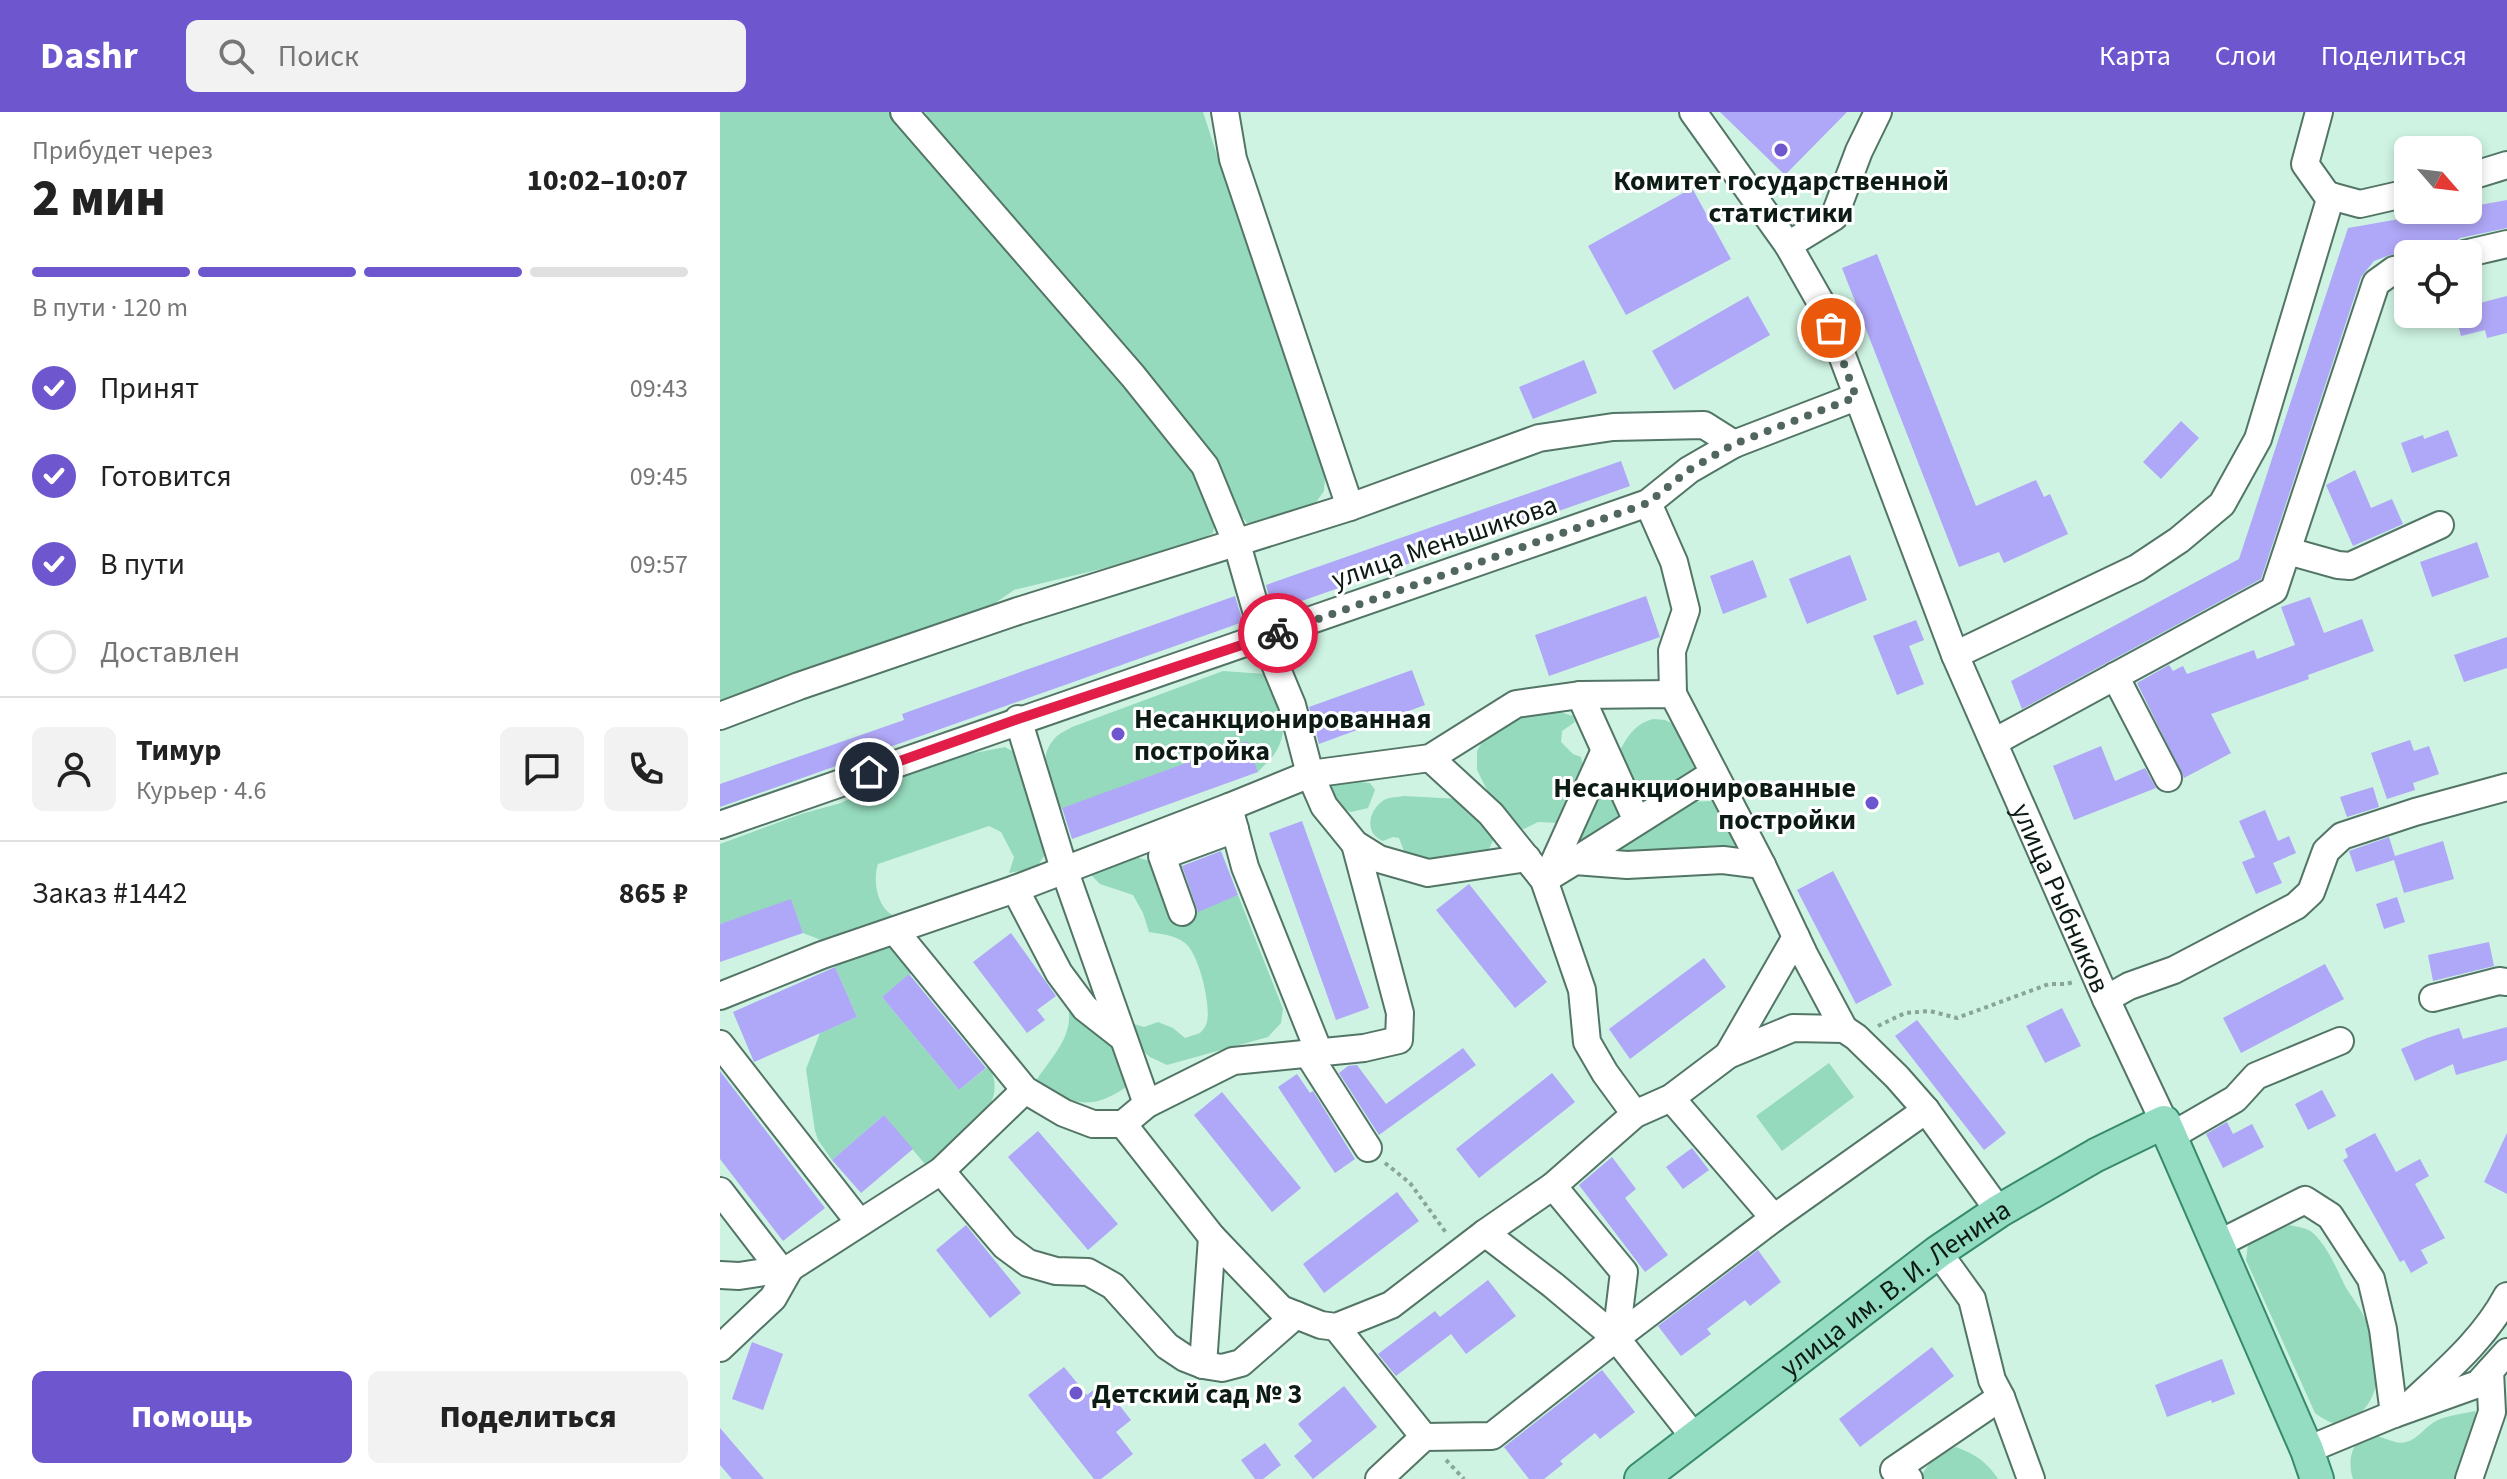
<!DOCTYPE html>
<html lang="ru">
<head>
<meta charset="utf-8">
<style>
	body { margin:0; font-family:"Source Sans 3",sans-serif; background:#f2f2f2; color:#222; height:100vh; display:flex; flex-direction:column; font-size:30px; white-space:nowrap }
	* { box-sizing:border-box; margin:0 }
	p { font-size:26px; color:#767676 }
	.icon { flex:none; width:44px; height:44px; fill:none; stroke:currentColor; stroke-width:2; stroke-linecap:round; stroke-linejoin:round }
	.map { position:relative; flex:1; overflow:hidden }
	.side { display:flex; flex-direction:column; background:#fff; width:720px }
	.side>* { flex:none }
	.needle { width:52px; rotate:118deg }
	.tools { position:absolute; left:1674px; top:24px; display:grid; gap:16px }
	.tools a { display:grid; place-items:center; width:88px; height:88px; border-radius:12px; background:#fff; box-shadow:0 4px 12px #0003; font-size:40px }
	.pin { position:absolute; display:grid; place-items:center; width:68px; height:68px; color:#fff; margin:-34px; border:4px solid #fff; border-radius:50%; box-shadow:0 2px 8px #0007 }
	.courier { position:absolute; display:grid; place-items:center; width:80px; height:80px; margin:-40px; border:6px solid #e11d48; border-radius:50%; background:#fff; color:#222; box-shadow:0 2px 10px #0007 }
	.summary em { font-style:normal; font-weight:800 }
	.summary div { display:flex; flex-direction:column-reverse }
	.summary { display:flex; align-items:center; justify-content:space-between; height:136px; padding:0 32px }
	h1 { font-size:52px; font-weight:800; line-height:60px }
	.bar { display:grid; grid-template-columns:repeat(4,1fr); gap:12px 8px; align-content:center; height:96px; padding:0 32px }
	.bar i { height:10px; border-radius:6px; background:#e0e0e0 }
	.bar .current { background:#6e56cf }
	.bar p { grid-column:span 4 }
	.line { display:flex; align-items:center; gap:20px; padding:0 32px; border-top:2px solid #e0e0e0 }
	.line div { flex:1 }
	.round { display:grid; place-items:center; flex:none; width:84px; height:84px; border-radius:12px; background:#f2f2f2 }
	ol { padding:0 32px; list-style:none }
	li { display:flex; align-items:center; gap:24px; height:88px }
	li p { margin-inline-start:auto }
	li .icon { padding:8px; border-radius:50%; background:#6e56cf; color:#fff; stroke-width:4 }
	li:last-child { color:#767676 }
	li i { width:44px; height:44px; border:4px solid #e0e0e0; border-radius:50% }
	.action { display:flex; gap:16px; margin-top:auto; padding:16px 32px }
	.action a { flex:1; height:92px; border-radius:12px; background:#6e56cf; color:#fff; font-size:32px; font-weight:800; line-height:92px; text-align:center }
	.action a+a { background:#f2f2f2; color:#222 }
	header { display:flex; align-items:center; gap:48px; box-sizing:border-box; height:112px; padding:0 40px; background:#6e56cf; color:#fff }
	header strong { font-size:38px }
	nav { display:flex; gap:44px; margin-inline-start:auto; font-size:28px }
	.search { width:560px; height:72px; background:#f2f2f2; display:flex; align-items:center; gap:20px; box-sizing:border-box; padding:0 28px; border-radius:12px; color:#767676; font-size:30px }
	main { display:flex; flex:1; min-height:0 }
	.map>svg:first-child { display:block }
</style>
</head>
<body>
<header>
<strong>Dashr</strong>
<div class="search"><svg class="icon" aria-label="search" viewBox="0 0 24 24"><circle cx="10" cy="10" r="6"/><path d="M15 15l6 6"/></svg>Поиск</div>
<nav><a>Карта</a><a>Слои</a><a>Поделиться</a></nav>
</header>
<main>
<section class="side">
<div class="summary"><div><h1>2 мин</h1><p>Прибудет через</p></div><em>10:02–10:07</em></div>
<div class="bar"><i class="current"></i><i class="current"></i><i class="current"></i><i></i><p>В пути · 120 m</p></div>
<ol>
<li><svg class="icon" aria-label="check" viewBox="0 0 24 24"><path d="M5 12l5 5 9-10"/></svg>Принят<p>09:43</p></li>
<li><svg class="icon" aria-label="check" viewBox="0 0 24 24"><path d="M5 12l5 5 9-10"/></svg>Готовится<p>09:45</p></li>
<li><svg class="icon" aria-label="check" viewBox="0 0 24 24"><path d="M5 12l5 5 9-10"/></svg>В пути<p>09:57</p></li>
<li><i></i>Доставлен</li>
</ol>
<div class="line" style="height:144px"><a class="round"><svg class="icon" aria-label="person" viewBox="0 0 24 24"><circle cx="12" cy="8" r="4"/><path d="M4 21q1-7 8-7t8 7"/></svg></a><div><b>Тимур</b><p>Курьер · 4.6</p></div><a class="round"><svg class="icon" aria-label="chat" viewBox="0 0 24 24"><path d="M4 5h16v11H9l-5 4z"/></svg></a><a class="round"><svg class="icon" aria-label="phone" viewBox="0 0 24 24"><path d="M5 4h4l2 5-3 2q2 4 5 5l2-3 5 2v4C11 20 4 13 5 4z"/></svg></a></div>
<div class="line" style="height:104px"><div>Заказ #1442</div><b>865 ₽</b></div>
<div class="action"><a>Помощь</a><a>Поделиться</a></div>
</section>
<div class="map">
<svg width="1787" height="1367" viewBox="0 0 1787 1367">
	<rect width="100%" height="100%" fill="#cef3e2"/>
	<path fill="#95dabc" d="M 0,0 L 173,0 L 339,185 L 479,366 L 496,404 L 493,421 L 480,428 L 414,449 L 294,478 L 268,496 L 0,592 Z
		M 205,0 L 483,0 L 513,92 L 606,350 L 604,379 L 589,400 L 539,412 L 527,411 L 518,400 L 498,353 L 227,35 Z
		M 503,559 L 545,562 C 562,582 571,618 555,641 C 551,648 543,654 538,660 L 526,630 L 341,697 C 327,677 315,646 336,625 C 340,621 347,618 352,615 Z
		M 830,597 L 853,604 L 855,610 L 842,619 L 841,630 L 853,642 L 861,645 L 864,657 L 838,711 L 818,710 L 804,717 L 796,715 L 773,690 L 757,658 L 757,639 L 771,614 L 784,603 Z
		M 933,607 L 945,608 L 958,614 L 984,659 L 923,694 L 894,650 C 904,631 911,613 933,607 Z
		M 285,635 L 299,643 L 327,740 L 316,756 L 289,761 L 294,745 L 281,720 L 269,714 L 158,752 C 152,769 158,801 178,805 L 126,824 L 101,828 L 83,821 L 71,788 L 0,812 L 0,732 L 81,702 L 121,691 L 163,671 L 229,646 Z
		M 619,668 L 650,671 L 655,678 L 648,696 L 631,700 L 612,692 L 604,669 Z
		M 889,680 L 902,700 L 902,707 L 860,736 L 856,731 C 863,712 866,684 889,680 Z
		M 684,684 L 740,687 L 776,722 L 768,739 C 744,745 708,751 685,742 L 679,726 L 673,725 L 663,729 C 644,722 648,698 664,688 C 669,685 679,685 684,684 Z
		M 992,689 L 1009,702 L 1025,741 L 888,744 L 966,690 Z
		M 399,745 L 416,745 L 437,751 L 457,807 L 518,783 L 563,897 L 561,911 L 548,925 L 447,953 L 430,945 L 418,935 L 396,907 L 424,915 L 438,910 L 453,916 L 465,926 L 480,921 C 483,918 486,914 487,910 C 491,892 479,842 465,831 C 455,823 441,822 429,820 L 423,801 L 413,783 L 380,772 L 366,758 Z
		M 174,830 L 194,853 L 191,861 L 162,885 L 239,978 L 269,954 C 287,988 258,1009 236,1034 L 232,1029 L 221,1039 L 224,1044 L 209,1053 L 204,1051 L 164,1003 L 112,1048 L 98,1028 L 95,1019 L 86,957 L 100,921 L 137,905 L 115,855 L 119,845 Z
		M 357,891 C 375,915 405,943 406,975 C 369,1000 357,991 317,975 L 316,969 C 329,948 351,928 349,901 Z
		M 1109,951 L 1134,985 L 1062,1039 L 1036,1004 Z
		M 1570,1113 C 1577,1115 1588,1116 1593,1121 C 1607,1134 1617,1157 1625,1174 C 1632,1186 1642,1198 1647,1211 C 1660,1241 1666,1287 1633,1306 C 1618,1316 1609,1311 1595,1301 L 1526,1148 L 1528,1132 L 1541,1123 Z
		M 1755,1299 L 1759,1321 L 1743,1367 L 1633,1367 C 1627,1350 1631,1323 1655,1324 C 1666,1325 1675,1333 1686,1330 C 1699,1327 1706,1313 1718,1308 C 1729,1303 1743,1302 1755,1299 Z
		M 1236,1335 C 1255,1342 1267,1350 1278,1367 L 1204,1367 L 1201,1365 C 1209,1348 1220,1342 1236,1335 Z"/>
	<path fill="#afa7f7" d="M 1000,0 L 1127,0 L 1065,63 Z
		M 972,76 L 1011,147 L 906,203 L 868,134 Z
		M 1787,88 L 1787,116 L 1740,126 L 1732,132 L 1670,143 L 1654,149 L 1641,165 L 1541,467 L 1302,597 L 1291,569 L 1519,447 L 1628,116 L 1731,98 L 1748,98 L 1748,95 Z
		M 1157,142 L 1256,394 L 1316,368 L 1324,385 L 1330,382 L 1348,422 L 1284,451 L 1279,440 L 1239,455 L 1122,156 Z
		M 1028,184 L 1050,223 L 954,278 L 932,239 Z
		M 1787,184 L 1787,221 L 1767,226 L 1765,218 L 1741,224 L 1735,202 L 1748,202 L 1748,194 Z
		M 864,248 L 877,281 L 813,307 L 799,275 Z
		M 1461,309 L 1479,326 L 1441,367 L 1423,350 Z
		M 1728,318 L 1738,344 L 1692,361 L 1681,331 L 1703,323 L 1704,327 Z
		M 901,349 L 910,374 L 553,499 L 546,473 Z
		M 1635,358 L 1651,396 L 1672,387 L 1683,412 L 1633,434 L 1606,373 Z
		M 1757,430 L 1769,465 L 1712,485 L 1700,450 Z
		M 1130,443 L 1147,488 L 1087,512 L 1069,467 Z
		M 1033,448 L 1047,485 L 1003,502 L 990,464 Z
		M 515,484 L 523,510 L 0,695 L 0,672 L 184,608 L 182,602 Z
		M 926,484 L 940,525 L 829,564 L 815,523 Z
		M 1590,485 L 1604,521 L 1642,507 L 1654,539 L 1588,563 L 1589,567 L 1491,602 L 1511,641 L 1464,666 L 1417,571 L 1449,553 L 1453,559 L 1463,554 L 1467,562 L 1534,538 L 1537,547 L 1575,533 L 1561,495 Z
		M 1196,508 L 1204,528 L 1189,534 L 1204,572 L 1177,583 L 1153,524 Z
		M 1787,525 L 1787,556 L 1744,570 L 1734,543 Z
		M 692,558 L 705,593 L 599,632 L 589,595 Z
		M 1690,628 L 1694,639 L 1709,634 L 1719,662 L 1693,671 L 1695,678 L 1667,687 L 1651,641 Z
		M 527,629 L 538,660 L 352,727 L 342,696 Z
		M 1381,634 L 1395,669 L 1425,656 L 1436,676 L 1354,708 L 1333,654 Z
		M 1653,675 L 1659,695 L 1627,705 L 1620,685 Z
		M 1545,698 L 1558,729 L 1569,724 L 1576,741 L 1553,751 L 1562,771 L 1536,782 L 1522,750 L 1535,745 L 1519,709 Z
		M 582,709 L 649,896 L 616,908 L 549,721 Z
		M 1669,725 L 1675,744 L 1723,729 L 1734,767 L 1684,781 L 1674,748 L 1636,760 L 1629,739 Z
		M 501,739 L 518,783 L 478,800 L 462,754 Z
		M 1113,759 L 1172,873 L 1136,892 L 1077,778 Z
		M 749,772 L 827,870 L 795,896 L 716,798 Z
		M 1677,785 L 1685,810 L 1664,817 L 1656,792 Z
		M 71,787 L 83,821 L 0,850 L 0,812 Z
		M 291,821 L 336,884 L 317,898 L 325,908 L 307,921 L 253,850 Z
		M 1769,830 L 1774,854 L 1713,869 L 1708,843 Z
		M 984,846 L 1006,875 L 910,947 L 889,917 Z
		M 1605,852 L 1624,887 L 1521,941 L 1503,906 Z
		M 115,855 L 137,905 L 34,950 L 13,900 Z
		M 189,862 L 266,956 L 239,978 L 162,885 Z
		M 1342,896 L 1361,934 L 1325,951 L 1306,914 Z
		M 1197,908 L 1286,1021 L 1264,1038 L 1175,924 Z
		M 1787,915 L 1787,948 L 1736,963 L 1733,952 L 1695,969 L 1681,937 L 1707,926 L 1739,916 L 1743,927 Z
		M 743,936 L 756,953 L 659,1023 L 619,961 L 628,954 L 637,953 L 666,992 Z
		M 0,959 L 105,1096 L 63,1129 L 0,1047 Z
		M 832,961 L 855,990 L 759,1066 L 736,1037 Z
		M 577,962 L 590,981 L 593,979 L 635,1047 L 615,1061 L 558,975 Z
		M 1602,978 L 1616,1004 L 1588,1018 L 1575,992 Z
		M 502,980 L 581,1076 L 552,1100 L 474,1003 Z
		M 164,1003 L 193,1037 L 141,1081 L 112,1048 Z
		M 1507,1010 L 1513,1022 L 1532,1012 L 1544,1035 L 1503,1056 L 1486,1022 Z
		M 318,1019 L 398,1112 L 368,1138 L 288,1045 Z
		M 1655,1021 L 1676,1060 L 1700,1047 L 1709,1064 L 1695,1072 L 1725,1126 L 1701,1138 L 1708,1151 L 1691,1161 L 1684,1148 L 1680,1150 L 1623,1048 L 1628,1045 L 1625,1037 Z
		M 1787,1021 L 1787,1082 L 1764,1070 Z
		M 972,1036 L 989,1058 L 963,1077 L 946,1055 Z
		M 892,1045 L 916,1077 L 905,1086 L 948,1143 L 925,1160 L 859,1073 Z
		M 677,1080 L 699,1109 L 604,1181 L 583,1152 Z
		M 246,1113 L 301,1181 L 270,1206 L 216,1138 Z
		M 1038,1138 L 1061,1170 L 1030,1194 L 1025,1188 L 987,1217 L 991,1222 L 961,1244 L 938,1214 Z
		M 768,1168 L 796,1204 L 746,1242 L 731,1222 L 676,1264 L 658,1242 L 715,1199 L 720,1205 Z
		M 32,1230 L 63,1242 L 43,1298 L 12,1287 Z
		M 1212,1235 L 1234,1264 L 1140,1335 L 1119,1307 Z
		M 1502,1247 L 1515,1282 L 1492,1291 L 1491,1288 L 1447,1305 L 1435,1273 Z
		M 344,1255 L 367,1283 L 382,1271 L 411,1308 L 396,1320 L 413,1342 L 381,1367 L 374,1367 L 308,1283 Z
		M 882,1258 L 915,1300 L 880,1327 L 875,1321 L 840,1349 L 843,1352 L 824,1367 L 809,1367 L 784,1335 Z
		M 624,1274 L 657,1315 L 593,1367 L 574,1344 L 592,1329 L 578,1312 Z
		M 0,1316 L 44,1367 L 12,1367 L 0,1353 Z
		M 545,1331 L 561,1353 L 543,1367 L 535,1367 L 521,1348 Z"/>
	<g fill="none" stroke-linecap="round" stroke-linejoin="round">
		<defs>
			<g id="minor">
				<path d="M 184,0 L 413,264 L 485,354 L 517,432 L 544,526 L 572,593 L 590,662 L 604,694 L 635,732 L 659,747 L 708,761 L 807,746"/>
				<path d="M 505,0 L 513,47 L 630,395"/>
				<path id="s1" d="M 973,0 L 1068,133 L 1105,198 L 1235,543 L 1386,887 L 1444,1010"/>
				<path d="M 1599,0 L 1585,52 L 1607,83 L 1640,92 L 1688,81"/>
				<path d="M 1748,65 L 1787,53"/>
				<path d="M 1068,133 L 1114,105 L 1139,39 L 1158,0"/>
				<path d="M 1744,142 L 1787,132"/>
				<path d="M 928,391 L 954,450 L 966,498 L 952,539 L 953,582"/>
				<path d="M 1568,439 L 1618,453 L 1630,454 L 1720,413"/>
				<path d="M 1235,543 L 1417,456 L 1459,428 L 1502,392 L 1538,327 L 1611,84"/>
				<path d="M 1395,564 L 1448,666"/>
				<path d="M 860,583 L 917,709"/>
				<path d="M 0,604 L 79,574 L 298,499 L 630,395 L 819,326 L 893,315 L 984,313 L 1014,332"/>
				<path d="M 298,607 L 344,757 L 427,992"/>
				<path d="M 1274,630 L 1554,478 L 1656,171 L 1674,158 L 1688,155"/>
				<path d="M 710,646 L 771,702 L 824,768 L 862,878 L 867,930 L 885,961 L 915,1002"/>
				<path d="M 0,713 C 309,604 619,499 928,391 L 969,358 L 1014,332 L 1136,285"/>
				<path d="M 635,732 L 680,901 L 679,928 L 644,936 L 513,949 L 427,992 L 403,1012 L 492,1125 L 561,1197 L 601,1213 L 616,1215 L 671,1193 L 765,1121 L 833,1173 L 896,1226 L 975,1326"/>
				<path d="M 855,749 L 994,661"/>
				<path d="M 827,766 L 884,640"/>
				<path d="M 824,768 L 855,749 L 907,753 L 1003,748 L 1042,753"/>
				<path d="M 295,777 L 339,861 L 365,896 L 402,925"/>
				<path d="M 462,800 L 442,744 L 515,717"/>
				<path d="M 175,819 L 305,978 L 344,1001 L 373,1012 L 403,1012"/>
				<path d="M 0,884 L 102,843 L 295,777 L 509,695"/>
				<path d="M 1713,886 L 1779,869 L 1787,870"/>
				<path d="M 1386,887 L 1409,874 L 1454,858 L 1576,794 L 1591,780 L 1606,739 L 1622,724 L 1695,700 L 1787,675"/>
				<path d="M 0,932 L 139,1110"/>
				<path d="M 599,940 L 525,755 L 509,695 L 590,662 L 710,646 L 796,592 L 860,583 L 953,582 L 1042,753 L 1084,842 L 1124,917"/>
				<path d="M 588,942 L 648,1036"/>
				<path d="M 1008,943 L 1076,825"/>
				<path d="M 951,986 L 1054,1106"/>
				<path d="M 1451,1024 L 1515,987 L 1536,964 L 1620,929"/>
				<path d="M 221,1059 L 285,1134 L 308,1151 L 336,1159 L 368,1160 L 393,1174 L 447,1234 L 465,1246 L 483,1253 L 502,1256 L 521,1251 L 576,1203"/>
				<path d="M 833,1074 L 904,1160 L 896,1226"/>
				<path d="M 0,1079 L 60,1157"/>
				<path d="M 765,1121 L 833,1074 L 915,1002 L 951,986 L 1008,943 L 1073,916 L 1124,917 L 1136,925 L 1177,965 L 1206,998 L 1279,1099"/>
				<path d="M 1498,1132 L 1585,1088 L 1610,1104 L 1651,1167 L 1663,1217 L 1674,1302"/>
				<path d="M 1218,1140 L 1252,1187 L 1272,1268 L 1281,1285 L 1311,1367"/>
				<path d="M 0,1163 L 19,1164 L 70,1156 L 221,1059 L 305,978"/>
				<path d="M 616,1215 L 704,1325"/>
				<path d="M 0,1236 L 53,1186 L 70,1156"/>
				<path d="M 483,1253 L 492,1125"/>
				<path d="M 1692,1291 C 1727,1258 1764,1227 1787,1184"/>
				<path d="M 1587,1338 L 1674,1302 L 1758,1272 L 1787,1240"/>
				<path d="M 659,1367 L 704,1325 L 772,1324 L 896,1226 L 1054,1106 L 1206,998"/>
				<path d="M 1189,1367 L 1174,1358 L 1281,1285"/>
				<path d="M 1749,1367 L 1772,1300 L 1770,1259"/>
			</g>
			<g id="major">
				<path id="s2" d="M 921,1367 L 1218,1140 L 1279,1099 L 1376,1043 L 1444,1010 L 1587,1338 L 1597,1367"/>
			</g>
		</defs>
		<use href="#minor" stroke="#537566" stroke-width="30"/>
		<use href="#major" stroke="#378a6b" stroke-width="36"/>
		<path stroke="#88a598" stroke-width="4" stroke-dasharray="4 4" stroke-linecap="butt" d="M 1158,914 L 1185,901 L 1210,899 L 1237,906 L 1329,872 L 1346,872 L 1354,870
			M 665,1051 L 690,1071 L 727,1122
			M 726,1348 L 744,1367"/>
		<use href="#minor" stroke="#fff" stroke-width="26"/>
		<use href="#major" stroke="#94ddc2" stroke-width="32"/>
	</g>
	<g fill="none" stroke-linecap="round" stroke-linejoin="round">
		<path stroke="#51675d" stroke-width="8" stroke-dasharray="0 14.4" d="M 558,521 L 928,391 L 969,358 L 1014,332 L 1136,285 L 1111,216"/>
		<path stroke="#e11d48" stroke-width="10" d="M 149,660 L 298,607 L 558,521"/>
	</g>
	<g fill="#6e56cf" stroke="#fff" stroke-width="3">
		<circle cx="1061" cy="38" r="8"/>
		<circle cx="398" cy="622" r="8"/>
		<circle cx="1152" cy="691" r="8"/>
		<circle cx="356" cy="1281" r="8"/>
	</g>
	<g text-anchor="middle" stroke-width="6" stroke-linejoin="round" paint-order="stroke">
		<g font-size="28" font-weight="bold" fill="#0d1b15" stroke="#fff" text-anchor="start">
			<text x="1061" y="78" text-anchor="middle">Комитет государственной<tspan x="1061" dy="32">статистики</tspan></text>
			<text x="414" y="616">Несанкционированная<tspan x="414" dy="32">постройка</tspan></text>
			<text x="1136" y="685" text-anchor="end">Несанкционированные<tspan x="1136" dy="32">постройки</tspan></text>
			<text x="372" y="1291">Детский сад № 3</text>
		</g>
		<g font-size="28" fill="#0d1b15" stroke="#fff">
			<text transform="translate(724 429) rotate(-19)" y="10">улица Меньшикова</text>
			<text dy="10" stroke="none"><textPath href="#s1" startOffset="872">улица Рыбников</textPath></text>
			<text dy="10" stroke="none"><textPath href="#s2" startOffset="318">улица им. В. И. Ленина</textPath></text>
		</g>
	</g>
</svg>
<div class="tools">
<a><svg class="needle" viewBox="-14 -14 28 28"><path d="M0-13l5 13h-10z" fill="#e53935"/><path d="M0 13l5-13h-10z" fill="#767676"/></svg></a>
<a><svg class="icon" aria-label="locate" viewBox="0 0 24 24"><circle cx="12" cy="12" r="6"/><path d="M12 2v4M12 18v4M2 12h4M18 12h4"/></svg></a>
</div>
<div class="pin" style="left:1111px;top:216px;background:#ea580c"><svg class="icon" aria-label="bag" viewBox="0 0 24 24"><path d="M5 8h14l-1 12H6zM9 8a3 3 0 0 1 6 0"/></svg></div>
<div class="pin" style="left:149px;top:660px;background:#1f2937"><svg class="icon" aria-label="home" viewBox="0 0 24 24"><path d="M3 11l9-7 9 7M6 9v11h12V9"/></svg></div>
<div class="courier" style="left:558px;top:521px"><svg class="icon" aria-label="bike" viewBox="0 0 24 24"><circle cx="6" cy="16" r="4"/><circle cx="18" cy="16" r="4"/><path d="M6 16l4-8h5l3 8M10 8l3 8H6M13 5h3"/></svg></div>
</div>
</main>
</body>
</html>
